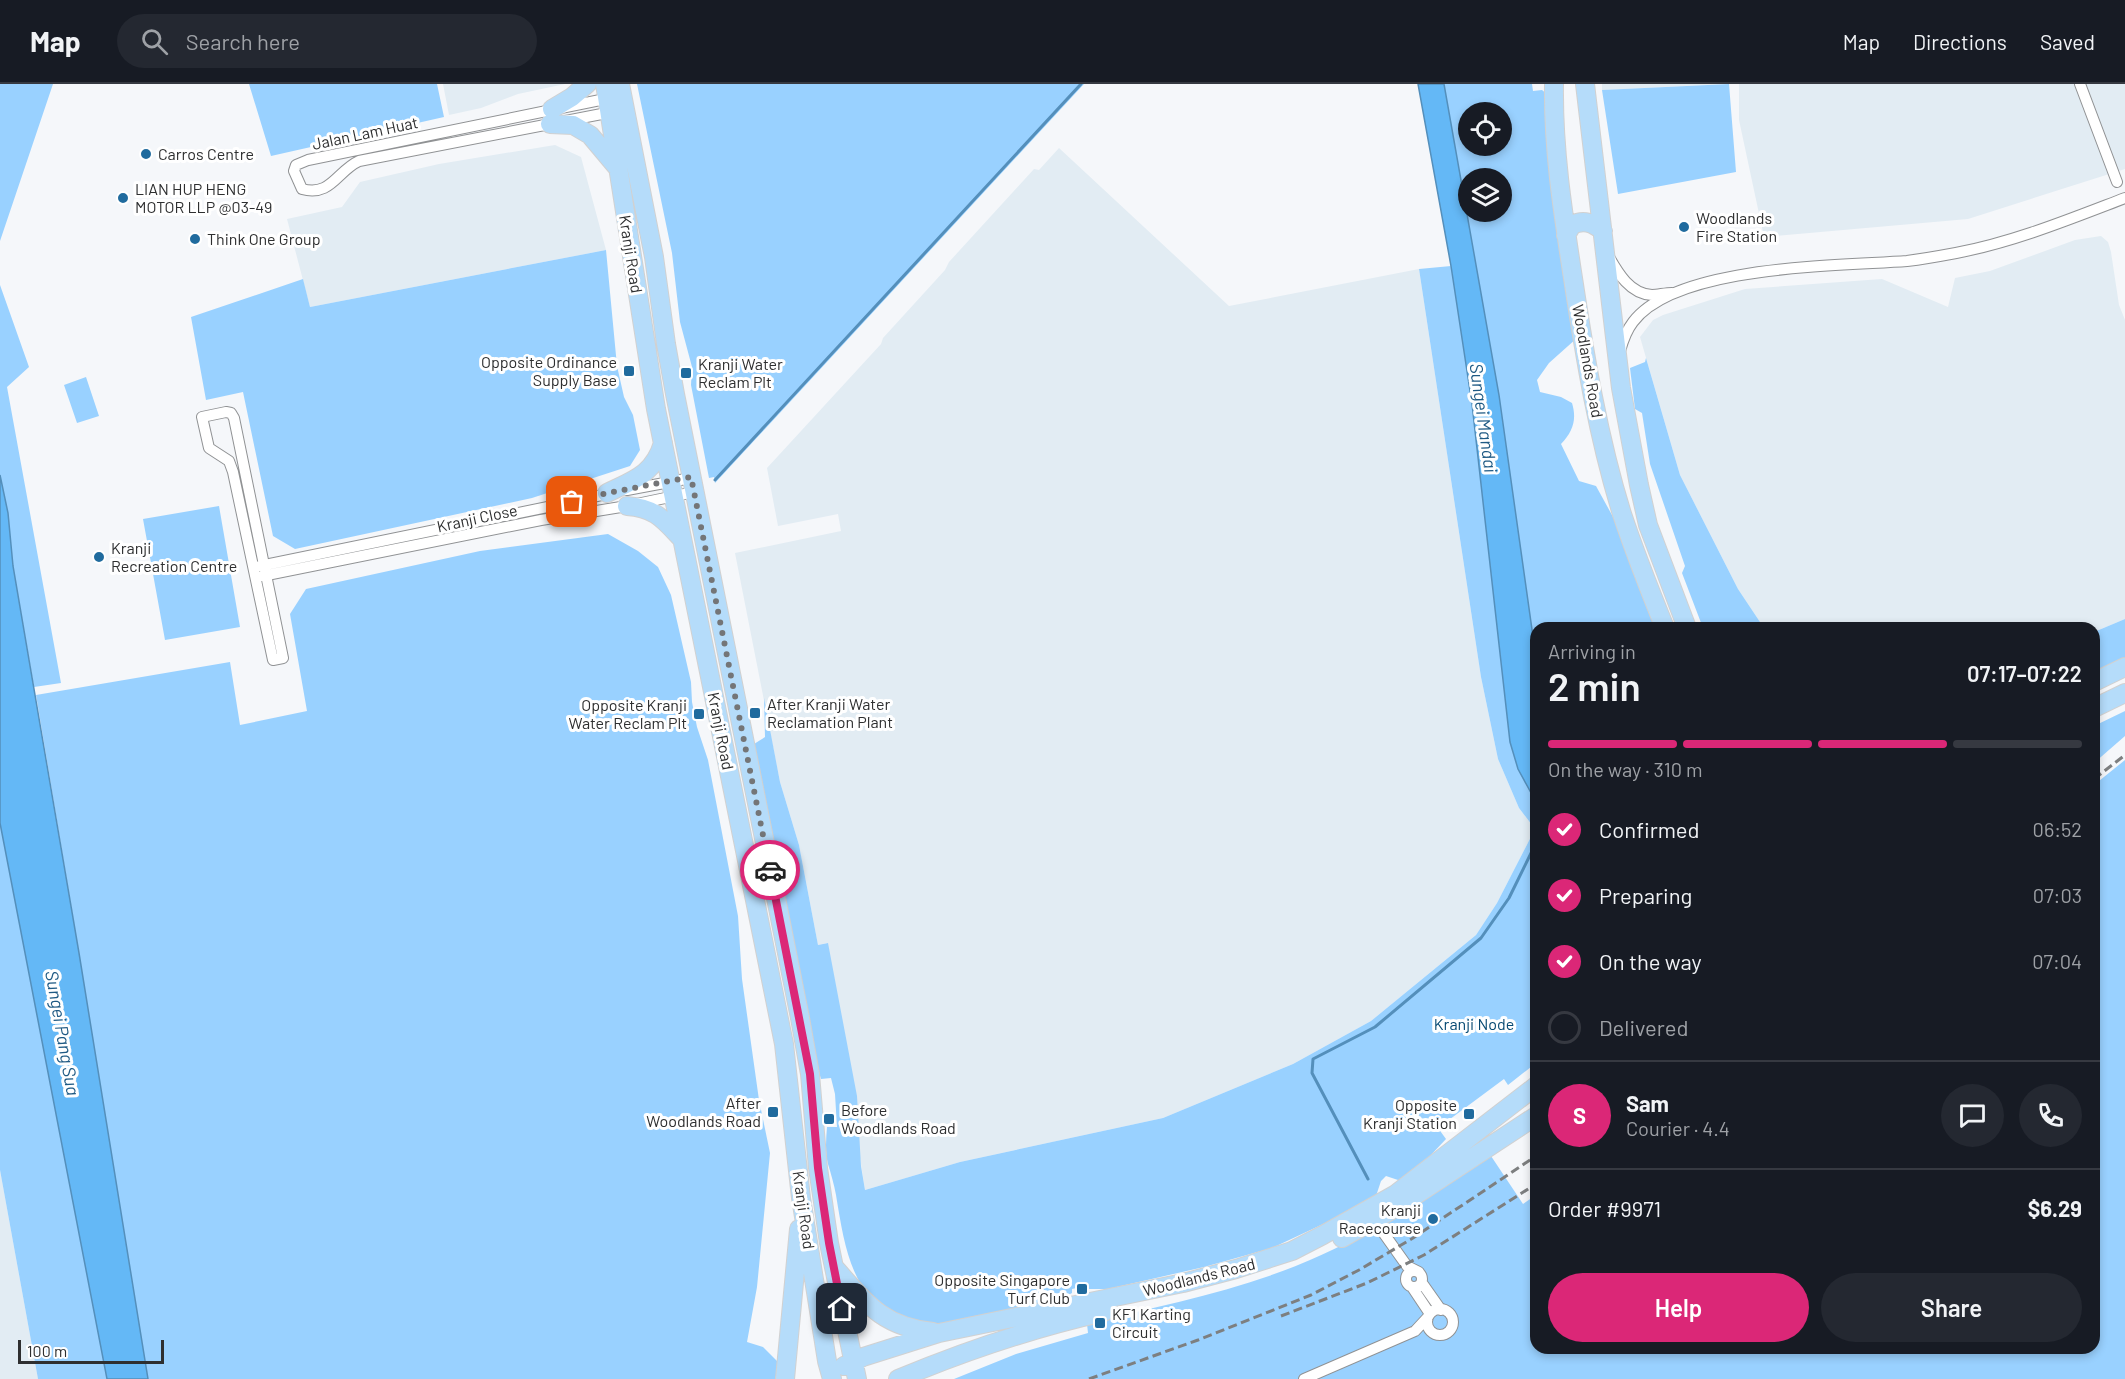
<!DOCTYPE html>
<html lang="en">
<head>
<meta charset="utf-8">
<style>
	body { margin:0; font-family:Barlow,sans-serif; background:#242831; color:#f1f3f6; height:100vh; display:flex; flex-direction:column; font-size:22px; white-space:nowrap }
	* { box-sizing:border-box; margin:0 }
	p { font-size:20px; color:#9ea1a6 }
	.icon { flex:none; width:33px; height:33px; fill:none; stroke:currentColor; stroke-width:2; stroke-linecap:round; stroke-linejoin:round }
	.map { position:relative; flex:1; overflow:hidden }
	.panel { position:absolute; left:1530px; top:538px; width:570px; height:732px; display:flex; flex-direction:column; background:#171b24; border-radius:18px; box-shadow:0 3px 9px #0003 }
	.panel>* { flex:none }
	.buttons { position:absolute; left:1458px; top:18px; display:grid; gap:12px }
	.buttons a { display:grid; place-items:center; width:54px; height:54px; border-radius:50%; background:#171b24; box-shadow:0 3px 9px #0003; font-size:30px }
	.scale { position:absolute; left:18px; bottom:15px; width:146px; box-sizing:border-box; padding-left:6px; border:3px solid #2e2f30; border-top:0; font-size:16px; line-height:21px; white-space:nowrap; color:#2e2f30; -webkit-text-stroke:4px #fff; paint-order:stroke }
	.pin { position:absolute; display:grid; place-items:center; width:51px; height:51px; color:#fff; margin:-26px; border-radius:12px; box-shadow:0 3px 9px #0006 }
	.courier { position:absolute; display:grid; place-items:center; width:60px; height:60px; margin:-30px; border:4px solid #db2777; border-radius:50%; background:#fff; color:#222; box-shadow:0 2px 8px #0007 }
	.summary em { font-style:normal; font-weight:600 }
	.summary div { display:flex; flex-direction:column-reverse }
	.summary { display:flex; align-items:center; justify-content:space-between; height:102px; padding:0 18px }
	h1 { font-size:39px; font-weight:600; line-height:45px }
	.bar { display:grid; grid-template-columns:repeat(4,1fr); gap:9px 6px; align-content:center; height:72px; padding:0 18px }
	.bar i { height:8px; border-radius:4px; background:#363941 }
	.bar .selected { background:#db2777 }
	.bar p { grid-column:span 4 }
	.line { display:flex; align-items:center; gap:15px; padding:0 18px; border-top:2px solid #363941 }
	.line div { flex:1 }
	.round { display:grid; place-items:center; flex:none; width:63px; height:63px; border-radius:32px; background:#242831 }
	ol { padding:0 18px; list-style:none }
	li { display:flex; align-items:center; gap:18px; height:66px }
	li p { margin-inline-start:auto }
	li .icon { padding:6px; border-radius:50%; background:#db2777; color:#fff; stroke-width:4 }
	li:last-child { color:#9ea1a6 }
	li i { width:33px; height:33px; border:3px solid #363941; border-radius:50% }
	.cta { display:flex; gap:12px; margin-top:auto; padding:12px 18px }
	.cta a { flex:1; height:69px; border-radius:36px; background:#db2777; color:#fff; font-size:24px; font-weight:600; line-height:69px; text-align:center }
	.cta a+a { background:#242831; color:#f1f3f6 }
	header { display:flex; align-items:center; gap:36px; box-sizing:border-box; height:84px; padding:0 30px; background:#171b24; border-bottom:2px solid #363941 }
	header strong { font-size:28px }
	nav { display:flex; gap:33px; margin-inline-start:auto; font-size:21px }
	.search { width:420px; height:54px; background:#242831; display:flex; align-items:center; gap:15px; box-sizing:border-box; padding:0 21px; border-radius:33px; color:#9ea1a6; font-size:22px }
	.map>svg:first-child { display:block }
</style>
</head>
<body>
<header>
<strong>Map</strong>
<div class="search"><svg class="icon" aria-label="search" viewBox="0 0 24 24"><circle cx="10" cy="10" r="6"/><path d="M15 15l6 6"/></svg>Search here</div>
<nav><a>Map</a><a>Directions</a><a>Saved</a></nav>
</header>
<div class="map">
<svg width="2125" height="1295" viewBox="0 0 2125 1295">
	<rect width="100%" height="100%" fill="#f5f7fa"/>
	<path fill="#e2ecf3" d="M 443,0 L 565,0 L 518,10 L 481,24 L 449,31 Z
		M 1602,0 L 1725,0 L 1602,6 Z
		M 1739,0 L 2125,0 L 2125,85 L 1968,135 L 1764,153 L 1739,36 Z
		M 555,61 L 581,73 L 606,166 L 310,223 L 287,135 L 342,123 L 360,98 L 439,80 Z
		M 1059,64 L 1229,222 L 1419,185 L 1481,593 L 1498,675 L 1519,724 L 1535,745 L 1497,819 L 1476,851 L 1371,937 L 1293,980 L 1163,1034 L 960,1078 L 865,1106 L 827,859 L 818,861 L 799,761 L 780,698 L 735,469 L 841,447 L 838,430 L 778,442 L 767,384 L 881,260 L 883,254 L 945,186 L 949,178 L 1034,85 L 1039,86 Z
		M 2101,152 L 2108,158 L 2111,168 L 2119,221 L 2125,236 L 2125,535 L 2094,548 L 2094,544 L 1764,544 L 1738,505 L 1680,391 L 1640,253 L 1653,236 L 1663,231 L 1745,205 L 1882,195 L 1948,223 L 1955,194 L 1990,187 L 2075,156 Z
		M 0,1086 L 38,1295 L 0,1295 Z"/>
	<path fill="#99d1ff" fill-rule="evenodd" d="M 0,0 L 53,0 L 0,157 Z
		M 249,0 L 437,0 L 444,33 L 271,72 Z
		M 637,0 L 1084,0 L 715,399 L 714,393 L 709,394 L 691,301 L 692,283 L 680,238 L 672,169 Z
		M 1444,0 L 1532,0 L 1533,7 L 1542,6 L 1548,11 L 1577,254 L 1549,279 L 1537,296 L 1540,308 L 1561,313 L 1572,319 C 1577,336 1573,347 1561,360 L 1579,397 L 1596,402 L 1623,451 L 1660,544 L 1536,544 L 1536,574 L 1499,311 ZM 1468,28 L 1502,28 L 1502,62 L 1468,62 ZM 1468,94 L 1502,94 L 1502,128 L 1468,128 Z
		M 1729,0 L 1736,88 L 1618,110 L 1602,6 Z
		M 606,166 L 617,282 L 624,313 L 633,331 L 640,366 L 630,382 L 532,414 L 295,465 L 273,452 L 243,308 L 206,316 L 191,233 L 303,195 L 310,223 Z
		M 1451,182 L 1472,320 L 1510,658 L 1531,709 L 1536,718 L 1536,979 L 1508,1001 L 1504,995 L 1438,1044 L 1446,1055 L 1412,1091 L 1401,1097 L 1386,1092 L 1381,1097 L 1376,1112 L 1334,1135 L 1272,1164 L 1204,1183 L 1108,1205 L 1086,1205 L 1085,1202 L 1072,1205 L 1072,1209 L 1059,1216 L 941,1241 C 857,1239 847,1179 836,1111 C 834,1100 831,1090 828,1080 C 825,1068 826,1055 827,1043 L 837,1043 L 835,1010 L 831,994 L 821,995 L 816,978 L 754,660 L 765,653 L 764,614 L 780,698 L 799,761 L 818,861 L 828,859 L 857,1012 L 861,1082 L 865,1106 L 960,1078 L 1163,1034 L 1293,980 L 1371,937 L 1476,851 L 1497,819 L 1535,745 L 1519,724 L 1498,675 L 1481,593 L 1419,185 Z
		M 0,201 L 29,283 L 7,303 L 61,599 L 34,603 L 13,482 L 8,429 L 0,391 Z
		M 1646,274 L 1680,391 L 1738,505 L 1764,544 L 1703,544 L 1682,489 L 1685,482 L 1650,380 L 1642,329 L 1635,325 L 1630,284 L 1645,278 Z
		M 86,293 L 99,332 L 77,339 L 64,301 Z
		M 219,422 L 240,543 L 165,556 L 143,435 Z
		M 608,450 L 638,467 L 658,483 L 671,511 L 691,598 L 692,618 L 697,643 L 708,676 L 738,832 L 742,895 L 759,1016 L 770,1069 L 757,1203 L 747,1258 L 763,1263 L 780,1280 L 775,1295 L 148,1295 L 79,869 L 36,611 L 230,578 L 240,641 L 307,627 L 290,530 L 306,505 L 480,467 Z
		M 2125,535 L 2125,576 L 2094,592 L 2094,548 Z
		M 2125,627 L 2125,652 L 2094,679 L 2094,642 Z
		M 2125,676 L 2125,1295 L 954,1295 L 1016,1270 L 1088,1249 L 1087,1240 C 1161,1221 1239,1207 1310,1176 C 1374,1149 1432,1108 1491,1072 L 1523,1120 L 1536,1111 L 1536,1264 L 2094,1264 L 2094,701 Z
		M 0,739 L 107,1295 L 38,1295 L 0,1086 Z"/>
	<path fill="#64b8f6" stroke="#548fbb" stroke-width="1.5" d="M 1418,0 L 1444,0 L 1499,311 L 1536,574 L 1536,718 L 1518,685 L 1510,658 L 1472,320 L 1451,182 Z
		M 0,391 L 8,429 L 13,482 L 79,869 L 148,1295 L 107,1295 L 0,739 Z"/>
	<g fill="none" stroke-linecap="round" stroke-linejoin="round">
		<path stroke="#548fbb" stroke-width="3" d="M 715,396 L 1081,0
			M 1368,1095 L 1312,989 L 1313,975 L 1375,943 L 1481,854 L 1509,814 L 1536,759"/>
		<defs>
			<path id="street" d="M 2080,0 L 2117,98
				M 610,14 L 308,76 L 296,81 L 294,87 L 302,105 C 331,113 337,87 359,77 L 612,28
				M 1609,173 C 1618,189 1630,210 1652,211 C 1658,211 1665,209 1672,209
				M 1620,267 C 1623,256 1626,247 1633,238 C 1676,181 1839,182 1907,177 C 1923,175 1940,172 1956,169 C 2014,158 2070,135 2125,114
				M 226,328 L 231,329 L 234,334 L 283,574 L 273,576 L 233,388 L 229,377 L 209,364 L 202,333 Z
				M 627,406 L 691,394
				M 260,482 L 572,418 L 611,409
				M 262,492 L 541,436 L 627,422 L 694,408
				M 1375,1137 L 1407,1182 L 1419,1188
				M1406 1195a8 8 0 1 1 16 0a8 8 0 1 1-16 0Z
				M 1422,1199 L 1441,1226
				M 1412,1203 L 1430,1230
				M1427 1238a13 13 0 1 1 26 0a13 13 0 1 1-26 0Z
				M 1304,1295 L 1415,1247 L 1428,1233"/>
			<path id="primary" d="M 605,0 L 656,325 L 784,960 L 801,1114 L 827,1277 L 832,1295
				M 620,0 L 654,173 L 666,260 L 675,310 L 800,934 L 810,990 L 818,1084 L 829,1159 L 857,1295
				M 1554,0 C 1553,66 1563,129 1573,194 C 1585,273 1598,353 1622,430 C 1635,469 1650,507 1665,544
				M 1585,0 L 1621,304 L 1639,401 L 1648,441 L 1687,544
				M 552,25 L 572,13 L 587,0
				M 550,40 L 573,41 L 590,51 L 616,82
				M 1566,151 L 1572,141 C 1584,135 1593,139 1603,147
				M 607,409 C 634,396 654,390 663,359
				M 627,422 C 655,424 663,435 681,454
				M 2094,598 L 2125,583
				M 2094,624 L 2125,609
				M 1342,1154 L 1402,1120 L 1536,1032
				M 834,1183 C 866,1219 882,1243 933,1248
				M 844,1282 L 863,1273 L 939,1249 L 1183,1199 L 1236,1185 L 1292,1167 L 1323,1151 L 1396,1110 L 1536,1002
				M 785,1295 L 799,1145
				M 898,1295 C 965,1267 1033,1244 1104,1228"/>
		</defs>
		<use href="#street" stroke="#909294" stroke-width="12"/>
		<use href="#primary" stroke="#d1d1d1" stroke-width="20"/>
		<use href="#street" stroke="#fff" stroke-width="10"/>
		<use href="#primary" stroke="#b5dcfa" stroke-width="18"/>
		<path stroke="#7d7f80" stroke-width="3" stroke-dasharray="9 4.5" stroke-linecap="butt" d="M 2094,695 L 2125,671
			M 1281,1232 L 1367,1199 L 1424,1171 L 1536,1100
			M 1089,1295 L 1198,1256 L 1311,1211 L 1359,1186 L 1413,1154 L 1536,1072"/>
	</g>
	<g fill="none" stroke-linecap="round" stroke-linejoin="round">
		<path stroke="#747577" stroke-width="6" stroke-dasharray="0 10.8" d="M 572,418 L 607,409 L 691,393 L 770,786"/>
		<path stroke="#db2777" stroke-width="8" d="M 770,786 L 810,990 L 818,1084 L 829,1159 L 842,1225"/>
	</g>
	<g fill="#206b9e" stroke="#fff" stroke-width="2">
		<circle cx="146" cy="70" r="6"/>
		<circle cx="123" cy="114" r="6"/>
		<circle cx="1684" cy="143" r="6"/>
		<circle cx="195" cy="155" r="6"/>
		<rect x="623" y="281" width="12" height="12" rx="3"/>
		<rect x="680" y="283" width="12" height="12" rx="3"/>
		<circle cx="99" cy="473" r="6"/>
		<rect x="749" y="623" width="12" height="12" rx="3"/>
		<rect x="693" y="624" width="12" height="12" rx="3"/>
		<rect x="767" y="1022" width="12" height="12" rx="3"/>
		<rect x="1463" y="1024" width="12" height="12" rx="3"/>
		<rect x="823" y="1029" width="12" height="12" rx="3"/>
		<circle cx="1433" cy="1135" r="6"/>
		<rect x="1076" y="1199" width="12" height="12" rx="3"/>
		<rect x="1094" y="1233" width="12" height="12" rx="3"/>
	</g>
	<g text-anchor="middle" stroke-width="6" stroke-linejoin="round" paint-order="stroke">
		<g font-size="16" fill="#2e2f30" stroke="#fff">
			<text transform="translate(365 49) rotate(-12)" y="6">Jalan Lam Huat</text>
			<text transform="translate(631 170) rotate(81)" y="6">Kranji Road</text>
			<text transform="translate(1588 277) rotate(80)" y="6">Woodlands Road</text>
			<text transform="translate(477 434) rotate(-12)" y="6">Kranji Close</text>
			<text transform="translate(721 647) rotate(79)" y="6">Kranji Road</text>
			<text transform="translate(804 1126) rotate(82)" y="6">Kranji Road</text>
			<text transform="translate(1199 1193) rotate(-14)" y="6">Woodlands Road</text>
		</g>
		<g font-size="16" fill="#2e2f30" stroke="#fff" text-anchor="start">
			<text x="158" y="76">Carros Centre</text>
			<text x="135" y="111">LIAN HUP HENG<tspan x="135" dy="18">MOTOR LLP @03-49</tspan></text>
			<text x="1696" y="140">Woodlands<tspan x="1696" dy="18">Fire Station</tspan></text>
			<text x="207" y="161">Think One Group</text>
			<text x="617" y="284" text-anchor="end">Opposite Ordinance<tspan x="617" dy="18">Supply Base</tspan></text>
			<text x="698" y="286">Kranji Water<tspan x="698" dy="18">Reclam Plt</tspan></text>
			<text x="111" y="470">Kranji<tspan x="111" dy="18">Recreation Centre</tspan></text>
			<text x="767" y="626">After Kranji Water<tspan x="767" dy="18">Reclamation Plant</tspan></text>
			<text x="687" y="627" text-anchor="end">Opposite Kranji<tspan x="687" dy="18">Water Reclam Plt</tspan></text>
			<text x="761" y="1025" text-anchor="end">After<tspan x="761" dy="18">Woodlands Road</tspan></text>
			<text x="1457" y="1027" text-anchor="end">Opposite<tspan x="1457" dy="18">Kranji Station</tspan></text>
			<text x="841" y="1032">Before<tspan x="841" dy="18">Woodlands Road</tspan></text>
			<text x="1421" y="1132" text-anchor="end">Kranji<tspan x="1421" dy="18">Racecourse</tspan></text>
			<text x="1070" y="1202" text-anchor="end">Opposite Singapore<tspan x="1070" dy="18">Turf Club</tspan></text>
			<text x="1112" y="1236">KF1 Karting<tspan x="1112" dy="18">Circuit</tspan></text>
		</g>
		<g font-size="16" fill="#064972" stroke="#fff">
			<text x="1474" y="946">Kranji Node</text>
		</g>
		<g font-size="18" font-style="italic" fill="#1f5a84" stroke="#fff">
			<text transform="translate(1483 334) rotate(82)" y="6">Sungei Mandai</text>
			<text transform="translate(62 949) rotate(80)" y="6">Sungei Pang Sua</text>
		</g>
	</g>
</svg>
<div class="buttons">
<a><svg class="icon" aria-label="locate" viewBox="0 0 24 24"><circle cx="12" cy="12" r="6"/><path d="M12 2v4M12 18v4M2 12h4M18 12h4"/></svg></a>
<a><svg class="icon" aria-label="layers" viewBox="0 0 24 24"><path d="M12 4l9 5-9 5-9-5zM3 14l9 5 9-5"/></svg></a>
</div>
<div class="scale">100 m</div>
<div class="pin" style="left:572px;top:418px;background:#ea580c"><svg class="icon" aria-label="bag" viewBox="0 0 24 24"><path d="M5 8h14l-1 12H6zM9 8a3 3 0 0 1 6 0"/></svg></div>
<div class="pin" style="left:842px;top:1225px;background:#1f2937"><svg class="icon" aria-label="home" viewBox="0 0 24 24"><path d="M3 11l9-7 9 7M6 9v11h12V9"/></svg></div>
<div class="courier" style="left:770px;top:786px"><svg class="icon" aria-label="car" viewBox="0 0 24 24"><path d="M5 17H2v-5l4-1 3-4h7l3 4 3 1v5h-3M9 17h6M6 11h13"/><circle cx="7" cy="17" r="2"/><circle cx="17" cy="17" r="2"/></svg></div>
<section class="panel">
<div class="summary"><div><h1>2 min</h1><p>Arriving in</p></div><em>07:17–07:22</em></div>
<div class="bar"><i class="selected"></i><i class="selected"></i><i class="selected"></i><i></i><p>On the way · 310 m</p></div>
<ol>
<li><svg class="icon" aria-label="check" viewBox="0 0 24 24"><path d="M5 12l5 5 9-10"/></svg>Confirmed<p>06:52</p></li>
<li><svg class="icon" aria-label="check" viewBox="0 0 24 24"><path d="M5 12l5 5 9-10"/></svg>Preparing<p>07:03</p></li>
<li><svg class="icon" aria-label="check" viewBox="0 0 24 24"><path d="M5 12l5 5 9-10"/></svg>On the way<p>07:04</p></li>
<li><i></i>Delivered</li>
</ol>
<div class="line" style="height:108px"><b class="round" style="background:#db2777;color:#fff">S</b><div><b>Sam</b><p>Courier · 4.4</p></div><a class="round"><svg class="icon" aria-label="chat" viewBox="0 0 24 24"><path d="M4 5h16v11H9l-5 4z"/></svg></a><a class="round"><svg class="icon" aria-label="phone" viewBox="0 0 24 24"><path d="M5 4h4l2 5-3 2q2 4 5 5l2-3 5 2v4C11 20 4 13 5 4z"/></svg></a></div>
<div class="line" style="height:78px"><div>Order #9971</div><b>$6.29</b></div>
<div class="cta"><a>Help</a><a>Share</a></div>
</section>
</div>
</body>
</html>
